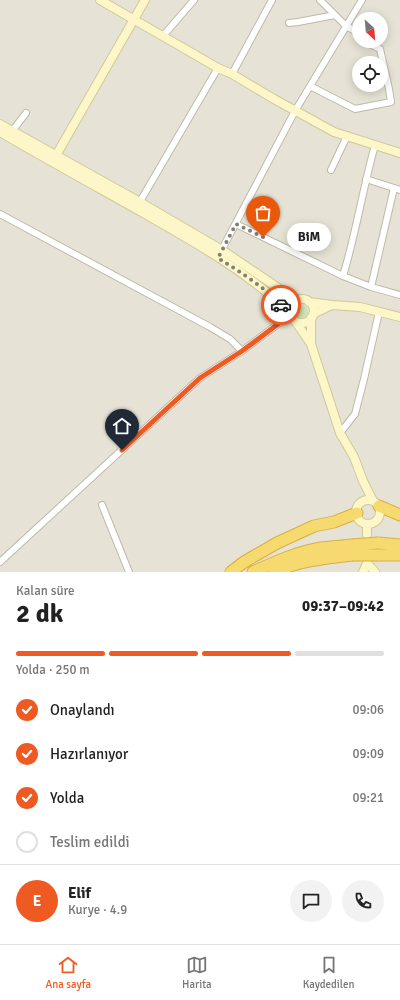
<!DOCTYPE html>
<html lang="tr">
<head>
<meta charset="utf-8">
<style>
	body { margin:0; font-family:Signika,sans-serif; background:#f2f2f2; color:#222; height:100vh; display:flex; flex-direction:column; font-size:15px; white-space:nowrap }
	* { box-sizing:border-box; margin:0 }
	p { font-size:13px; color:#767676 }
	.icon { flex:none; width:22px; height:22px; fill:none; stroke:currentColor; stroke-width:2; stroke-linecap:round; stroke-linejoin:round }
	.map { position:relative; height:572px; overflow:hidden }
	.drawer { display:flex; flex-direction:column; background:#fff; flex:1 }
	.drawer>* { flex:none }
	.needle { width:26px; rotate:154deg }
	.controls { position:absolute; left:352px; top:12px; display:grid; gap:8px }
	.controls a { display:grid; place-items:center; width:36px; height:36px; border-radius:50%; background:#fff; box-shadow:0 2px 10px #0003; font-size:20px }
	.pin { position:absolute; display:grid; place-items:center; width:34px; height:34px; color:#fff; margin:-41px -17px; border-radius:50% 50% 50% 0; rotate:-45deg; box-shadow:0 0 4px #0007 }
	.pin .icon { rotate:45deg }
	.courier { position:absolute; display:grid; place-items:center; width:40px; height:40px; margin:-20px; border:3px solid #ef5a22; border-radius:50%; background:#fff; color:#222; box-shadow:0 1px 5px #0007 }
	.bubble { position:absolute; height:28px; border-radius:14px; background:#fff; box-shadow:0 2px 10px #0003; font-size:13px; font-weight:700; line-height:28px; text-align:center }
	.head em { font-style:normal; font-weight:700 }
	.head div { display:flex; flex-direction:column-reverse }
	.head { display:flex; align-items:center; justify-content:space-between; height:68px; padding:0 16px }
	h1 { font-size:26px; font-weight:700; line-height:30px }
	.bar { display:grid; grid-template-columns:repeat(4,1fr); gap:6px 4px; align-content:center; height:48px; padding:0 16px }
	.bar i { height:5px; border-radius:3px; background:#e0e0e0 }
	.bar .selected { background:#ef5a22 }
	.bar p { grid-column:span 4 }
	.line { display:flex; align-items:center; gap:10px; padding:0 16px; border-top:1px solid #e0e0e0 }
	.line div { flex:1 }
	.round { display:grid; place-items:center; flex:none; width:42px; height:42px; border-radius:21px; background:#f2f2f2 }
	ol { padding:0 16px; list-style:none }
	li { display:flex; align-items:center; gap:12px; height:44px }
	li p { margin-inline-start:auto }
	li .icon { padding:4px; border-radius:50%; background:#ef5a22; color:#fff; stroke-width:4 }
	li:last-child { color:#767676 }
	li i { width:22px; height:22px; border:2px solid #e0e0e0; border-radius:50% }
	.tab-bar { display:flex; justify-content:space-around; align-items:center; height:56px; border-top:1px solid #e0e0e0; background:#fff; font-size:11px; color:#767676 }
	.tab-bar a { display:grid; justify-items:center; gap:2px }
	.tab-bar .selected { color:#ef5a22 }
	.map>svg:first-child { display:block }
</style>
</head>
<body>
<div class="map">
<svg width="400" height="572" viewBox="0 0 400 572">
	<rect width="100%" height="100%" fill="#f3f1e7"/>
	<path fill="#e6e3d6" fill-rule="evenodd" d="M 0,0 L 400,0 L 400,572 L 0,572 ZM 359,19 L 381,19 L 381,41 L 359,41 ZM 359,63 L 381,63 L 381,85 L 359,85 Z"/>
	<path fill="#c8e5b2" d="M296 312a6 6 0 1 1 12 0a6 6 0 1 1-12 0Z"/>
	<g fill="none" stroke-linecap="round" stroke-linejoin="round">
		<defs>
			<path id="street" d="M 320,0 L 346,26 L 359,33
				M 289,23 L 298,22 L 335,15
				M 163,36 L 194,0
				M 232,74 L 272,0
				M 310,86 L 355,109 L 391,102 L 389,89 L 380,49 L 372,45 L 367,41
				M 10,134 L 26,113
				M 331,170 L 347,136
				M 366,179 L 400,190
				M 138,205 L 218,68
				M 0,214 L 210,327 L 230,339 L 242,351
				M 236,224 L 343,276 L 371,287 L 400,295
				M 220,253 L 295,111 L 362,0
				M 343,276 C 356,233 363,188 375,145
				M 371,287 L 394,188
				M 340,433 L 355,414 L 364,379 L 379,312
				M 102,505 L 129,572
				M 0,562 L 200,378 L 242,351 L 290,315"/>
			<path id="secondary" d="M 100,0 L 218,68 L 232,74 L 274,99 L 334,132 L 400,153
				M 0,124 L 140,202 L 222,250 L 296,300
				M 0,132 C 48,160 97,187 145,214 C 196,243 248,272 290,313
				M 54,159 L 145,0
				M290 311a12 12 0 1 1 24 0a12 12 0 1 1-24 0Z
				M 309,302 L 332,305 L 313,314
				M 332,305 L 360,307 L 400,317
				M 295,321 L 311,344 L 311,318
				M 311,344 L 340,433 L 354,457 L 363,481 L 373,501
				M356 512a12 12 0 1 1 24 0a12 12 0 1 1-24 0Z
				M 367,524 L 367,535
				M 363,572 L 367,563 L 375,572"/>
			<path id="highway" d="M 379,506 L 400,515
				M 378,543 L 400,545
				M 378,555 L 400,555
				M 231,572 L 244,562 L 277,543 L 314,526 L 334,522 L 357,513
				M 253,572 C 275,562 297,552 321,548 C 331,547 342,546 352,545
				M 274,572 C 298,561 326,558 352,555"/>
		</defs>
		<use href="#street" stroke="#beb9aa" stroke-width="8"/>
		<use href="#secondary" stroke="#d0c899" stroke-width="10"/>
		<use href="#highway" stroke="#d6b03f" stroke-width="13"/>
		<use href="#street" stroke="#fff" stroke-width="6"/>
		<use href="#secondary" stroke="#fcf6c8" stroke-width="8"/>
		<use href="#highway" stroke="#f7da6f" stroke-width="11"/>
		<defs>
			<path id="highway-bridge" d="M 352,545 L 378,543
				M 352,555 L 378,555"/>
		</defs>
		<use href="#highway-bridge" stroke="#d6b03f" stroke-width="13" stroke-linecap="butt"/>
		<use href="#highway-bridge" stroke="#f7da6f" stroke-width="11"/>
	</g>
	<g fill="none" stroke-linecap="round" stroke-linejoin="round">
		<path stroke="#837f75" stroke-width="4" stroke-dasharray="0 7.2" d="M 263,237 L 236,224 L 218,258 C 240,272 263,286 281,305"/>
		<path stroke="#ef5a22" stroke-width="5" d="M 122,450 L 200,378 L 242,351 L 290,315 L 281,305"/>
	</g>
</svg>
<div class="controls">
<a><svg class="needle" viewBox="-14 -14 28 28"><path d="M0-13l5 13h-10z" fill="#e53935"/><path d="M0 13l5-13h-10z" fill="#767676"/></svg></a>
<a><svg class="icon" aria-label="locate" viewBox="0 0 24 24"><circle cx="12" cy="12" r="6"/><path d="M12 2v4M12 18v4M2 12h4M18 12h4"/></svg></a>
</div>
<div class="pin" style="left:263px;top:237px;background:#ea580c"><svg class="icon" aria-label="bag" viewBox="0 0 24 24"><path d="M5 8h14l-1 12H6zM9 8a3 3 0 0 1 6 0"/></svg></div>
<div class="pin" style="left:122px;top:450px;background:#1f2937"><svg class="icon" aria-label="home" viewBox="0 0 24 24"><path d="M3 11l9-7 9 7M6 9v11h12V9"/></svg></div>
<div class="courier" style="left:281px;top:305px"><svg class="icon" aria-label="car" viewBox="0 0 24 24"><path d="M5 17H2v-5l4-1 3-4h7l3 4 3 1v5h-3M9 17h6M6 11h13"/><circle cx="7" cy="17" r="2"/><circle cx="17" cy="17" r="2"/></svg></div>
<div class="bubble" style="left:287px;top:223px;width:44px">BiM</div>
</div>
<section class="drawer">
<div class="head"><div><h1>2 dk</h1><p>Kalan süre</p></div><em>09:37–09:42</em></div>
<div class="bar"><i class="selected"></i><i class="selected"></i><i class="selected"></i><i></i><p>Yolda · 250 m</p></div>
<ol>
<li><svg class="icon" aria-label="check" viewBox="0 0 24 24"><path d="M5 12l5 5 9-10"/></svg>Onaylandı<p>09:06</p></li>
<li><svg class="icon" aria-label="check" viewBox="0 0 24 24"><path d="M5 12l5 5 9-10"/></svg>Hazırlanıyor<p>09:09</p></li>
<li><svg class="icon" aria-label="check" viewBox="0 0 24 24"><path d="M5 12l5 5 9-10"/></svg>Yolda<p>09:21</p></li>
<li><i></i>Teslim edildi</li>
</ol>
<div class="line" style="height:72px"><b class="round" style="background:#ef5a22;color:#fff">E</b><div><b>Elif</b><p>Kurye · 4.9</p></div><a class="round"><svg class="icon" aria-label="chat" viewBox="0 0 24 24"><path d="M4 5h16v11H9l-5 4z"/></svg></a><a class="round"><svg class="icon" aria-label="phone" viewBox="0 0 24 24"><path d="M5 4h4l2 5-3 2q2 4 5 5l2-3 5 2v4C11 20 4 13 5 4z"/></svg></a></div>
</section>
<nav class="tab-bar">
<a class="selected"><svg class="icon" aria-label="home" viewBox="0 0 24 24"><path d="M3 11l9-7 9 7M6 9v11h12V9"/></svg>Ana sayfa</a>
<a><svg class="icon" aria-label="map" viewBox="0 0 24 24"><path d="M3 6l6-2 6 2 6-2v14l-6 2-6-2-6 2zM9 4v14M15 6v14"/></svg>Harita</a>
<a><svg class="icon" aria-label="saved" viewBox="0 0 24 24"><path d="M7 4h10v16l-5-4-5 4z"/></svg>Kaydedilen</a>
</nav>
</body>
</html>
